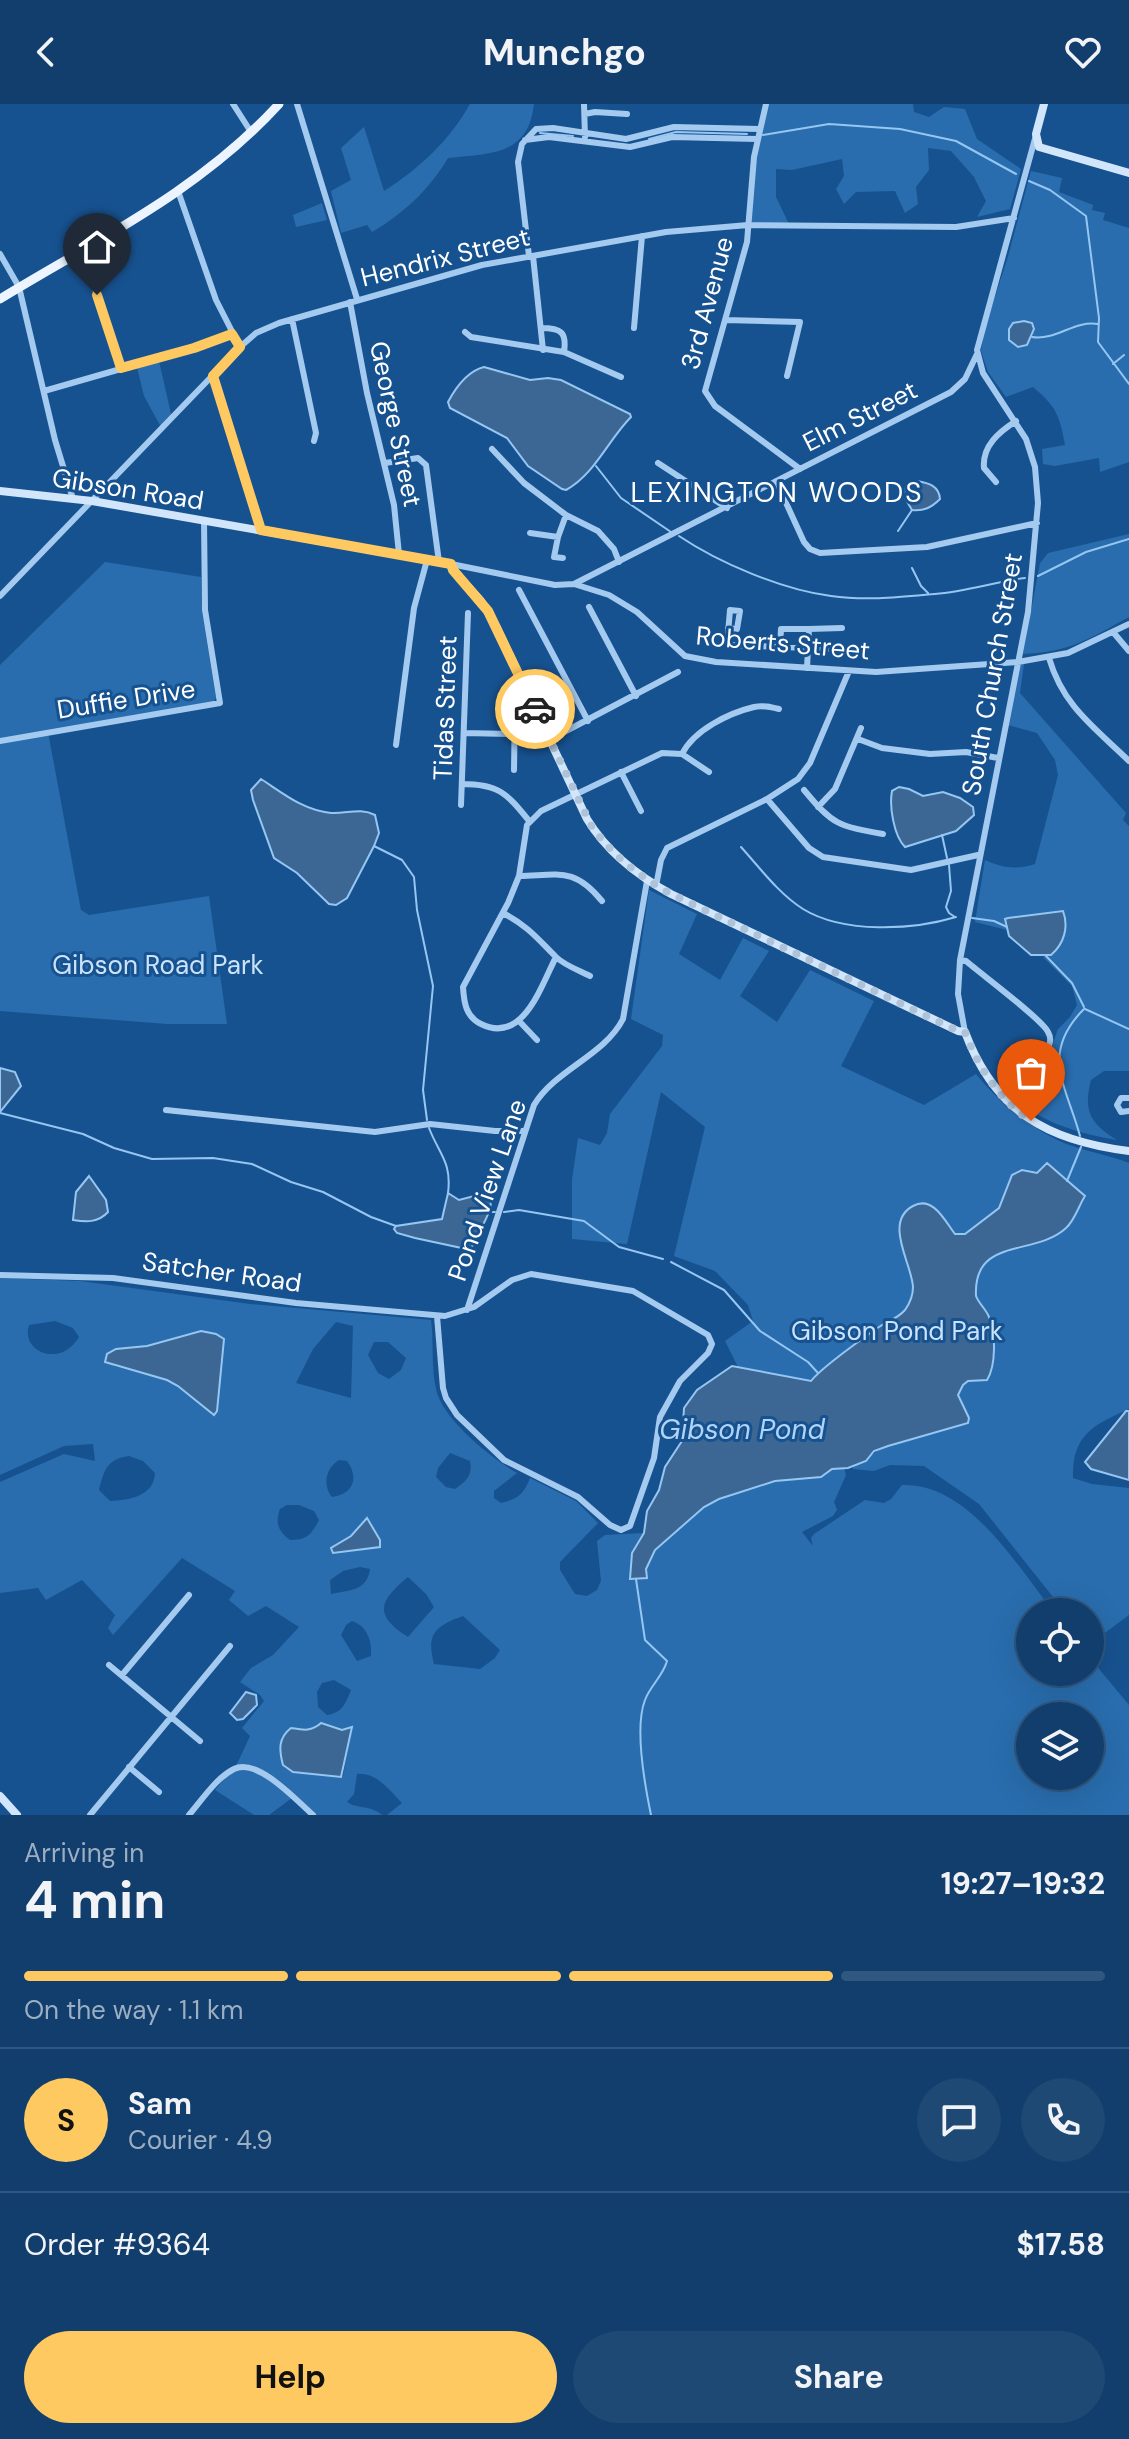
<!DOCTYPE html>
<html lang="en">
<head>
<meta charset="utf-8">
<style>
	body { margin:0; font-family:"DM Sans",sans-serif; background:#1e4974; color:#f1f3f6; height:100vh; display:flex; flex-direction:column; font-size:30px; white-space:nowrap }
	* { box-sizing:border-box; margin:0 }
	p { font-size:26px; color:#9caec2 }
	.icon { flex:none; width:44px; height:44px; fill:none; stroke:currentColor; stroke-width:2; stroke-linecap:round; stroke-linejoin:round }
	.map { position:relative; height:1711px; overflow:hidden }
	.drawer { display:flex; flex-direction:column; background:#113e6c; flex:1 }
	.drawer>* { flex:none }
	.buttons { position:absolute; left:1016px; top:1494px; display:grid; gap:16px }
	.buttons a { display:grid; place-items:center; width:88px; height:88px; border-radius:50%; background:#113e6c; box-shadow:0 8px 32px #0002,0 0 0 2px #30577f; font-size:40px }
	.pin { position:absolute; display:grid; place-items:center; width:68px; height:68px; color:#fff; margin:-82px -34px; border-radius:50% 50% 50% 0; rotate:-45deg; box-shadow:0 0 8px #0007 }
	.pin .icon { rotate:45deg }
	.courier { position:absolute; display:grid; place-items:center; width:80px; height:80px; margin:-40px; border:6px solid #ffc962; border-radius:50%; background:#fff; color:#222; box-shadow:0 2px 10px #0007 }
	.summary em { font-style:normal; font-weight:700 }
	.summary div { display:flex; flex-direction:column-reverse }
	.summary { display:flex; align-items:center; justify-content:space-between; height:136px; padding:0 24px }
	h1 { font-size:52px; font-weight:700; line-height:60px }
	.bar { display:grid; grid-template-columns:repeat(4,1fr); gap:12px 8px; align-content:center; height:96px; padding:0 24px }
	.bar i { height:10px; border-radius:6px; background:#30577f }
	.bar .current { background:#ffc962 }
	.bar p { grid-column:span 4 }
	.line { display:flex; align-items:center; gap:20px; padding:0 24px; border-top:2px solid #30577f }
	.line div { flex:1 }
	.round { display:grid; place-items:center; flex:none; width:84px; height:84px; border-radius:42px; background:#1e4974 }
	.primary-button { display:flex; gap:16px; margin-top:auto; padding:16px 24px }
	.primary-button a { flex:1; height:92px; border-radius:48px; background:#ffc962; color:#111; font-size:32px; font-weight:700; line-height:92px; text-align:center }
	.primary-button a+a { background:#1e4974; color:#f1f3f6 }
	header { display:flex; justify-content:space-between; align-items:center; height:104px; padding:0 24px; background:#113e6c; font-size:36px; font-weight:700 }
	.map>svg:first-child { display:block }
</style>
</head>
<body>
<header><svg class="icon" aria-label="back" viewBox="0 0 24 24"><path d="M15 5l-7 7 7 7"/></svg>Munchgo<svg class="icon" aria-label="heart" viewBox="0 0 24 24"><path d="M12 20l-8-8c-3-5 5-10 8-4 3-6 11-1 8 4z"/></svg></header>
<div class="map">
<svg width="1129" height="1711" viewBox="0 0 1129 1711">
	<rect width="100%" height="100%" fill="#175290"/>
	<path fill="#296dae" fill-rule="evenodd" d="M 470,0 L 534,0 C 528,52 491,49 448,54 C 430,85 403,110 372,128 L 367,121 L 341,129 L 331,87 L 351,76 L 341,44 L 364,23 L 384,87 C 420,64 449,37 470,0 Z
		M 766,0 L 913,0 L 914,8 L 929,13 L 944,3 L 965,5 L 977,35 L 1021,65 L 1010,105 L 977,113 L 986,97 L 974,73 L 951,47 L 928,44 L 929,66 L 916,83 L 918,100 L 905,109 L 895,87 L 856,88 L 844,100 L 836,85 L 844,72 L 842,55 L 792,66 L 776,65 L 776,93 L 790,122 L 748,121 L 749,90 Z
		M 1031,67 L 1062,74 L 1059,88 L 1093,101 L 1092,106 L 1105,109 L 1103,116 L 1129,124 L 1129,358 L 1100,368 L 1099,354 L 1055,362 L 1043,360 L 1042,345 L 1065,341 C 1060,312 1056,302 1033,283 L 1006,293 L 988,268 L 981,247 L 984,226 L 1007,156 Z
		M 322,99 L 327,116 L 296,123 L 293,111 Z
		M 158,253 L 172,314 L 162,325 L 144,292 L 136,259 Z
		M 1129,430 L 1129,513 C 1089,535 1070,548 1023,550 L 1040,459 L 1048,449 Z
		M 105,458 L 201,473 L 202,508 L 216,594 L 213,599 L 0,635 L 0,561 Z
		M 1020,560 L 1024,560 L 1020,589 L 1126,709 L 1123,716 L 1129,722 L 1129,967 L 1104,967 L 1091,976 C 1083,1007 1090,1019 1117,1036 C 1079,1030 1044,1019 1014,995 L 1052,942 L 1058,925 L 1070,913 L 1077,901 L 1072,882 L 1043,853 L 1056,846 L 1064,831 L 1005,816 L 1007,826 L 975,818 L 985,756 C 1003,764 1016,766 1035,760 L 1058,671 L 1055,656 L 1037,629 L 1008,621 Z
		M 48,628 L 81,806 L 89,811 L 209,792 L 227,920 L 167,920 L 0,907 L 0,639 Z
		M 649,786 L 697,810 L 679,850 L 720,876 L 743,834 L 769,847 L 740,892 L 777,918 L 810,866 L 874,897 L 841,962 L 924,1001 L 976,970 C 1001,1001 1037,1030 1075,1043 C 1093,1049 1112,1052 1129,1059 L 1129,1305 C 1093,1321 1072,1331 1073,1374 L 1092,1380 L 1129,1384 L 1129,1511 L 1090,1540 L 1090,1508 L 1065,1508 L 979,1400 L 924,1362 L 890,1361 L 874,1367 L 853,1365 L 853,1362 C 866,1357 874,1347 887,1342 L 815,1273 L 807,1278 L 738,1263 L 725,1237 L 753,1217 L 748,1201 L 715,1167 L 674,1152 L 705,1023 L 661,988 L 627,1140 L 572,1135 L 572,1076 L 578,1034 L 600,1041 L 607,1029 L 610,1010 L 662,942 L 663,931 L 631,915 Z
		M 0,1174 L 80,1177 L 250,1200 L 431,1216 C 434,1239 431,1263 436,1285 C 442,1315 491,1354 517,1369 L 494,1387 L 494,1394 L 501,1399 C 518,1395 524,1390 530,1374 L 576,1397 L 598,1419 L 560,1458 L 560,1466 L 575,1490 L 587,1492 L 597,1486 L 601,1477 L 597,1437 L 605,1431 L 644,1429 L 647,1407 L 659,1386 L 665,1363 L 682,1337 L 707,1402 L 742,1386 L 776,1377 L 821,1373 L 832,1365 L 844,1364 L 846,1371 L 834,1398 L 837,1406 L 833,1412 L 802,1428 L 813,1442 L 811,1434 L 814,1430 L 865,1396 L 884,1399 L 891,1395 L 902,1381 C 969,1379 1016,1461 1054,1508 L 1030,1508 L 1030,1568 L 1090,1568 L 1090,1554 L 1129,1601 L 1129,1711 L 387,1711 L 402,1699 C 389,1686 377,1668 357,1670 L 354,1690 L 347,1698 C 359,1706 369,1700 382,1711 L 315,1711 L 296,1691 L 269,1711 L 254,1711 L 215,1686 L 237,1660 L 250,1632 L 242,1624 L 264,1597 L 260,1591 L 240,1578 L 251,1564 L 273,1551 L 299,1523 L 266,1502 L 248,1512 L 229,1496 L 235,1487 L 182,1454 L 113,1531 L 108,1524 L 115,1511 L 82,1476 L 46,1496 L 38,1484 L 0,1489 L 0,1378 L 64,1350 L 95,1357 L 93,1340 L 64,1342 L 0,1371 ZM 55,1217 L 73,1224 L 79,1233 C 60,1265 20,1247 29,1221 ZM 336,1218 L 353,1222 L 351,1294 L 296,1279 L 313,1245 ZM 201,1227 L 215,1230 L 224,1235 L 217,1307 L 214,1311 L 178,1282 L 167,1276 L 114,1262 L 116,1245 L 147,1242 ZM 374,1238 L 388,1238 L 406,1254 L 401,1266 L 389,1275 L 378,1269 L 368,1251 ZM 450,1349 L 470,1357 C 473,1372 466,1377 455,1385 L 446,1383 L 436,1373 L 438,1364 ZM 129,1352 L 143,1357 L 155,1369 C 154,1392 130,1396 110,1397 L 99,1386 C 104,1366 107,1355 129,1352 ZM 339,1356 L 347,1357 C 359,1373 354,1390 332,1393 C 322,1381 326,1364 339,1356 ZM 287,1401 L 299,1401 L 314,1407 L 319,1416 C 311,1431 307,1436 290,1436 C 278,1427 275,1419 280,1405 ZM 371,1420 L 380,1443 L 333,1449 L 332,1444 L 335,1441 ZM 360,1463 L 370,1465 C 367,1487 350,1486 331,1490 L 330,1476 L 343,1467 ZM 408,1473 L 426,1490 L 434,1503 L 408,1533 C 372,1511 380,1496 408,1473 ZM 463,1512 L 500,1546 L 495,1554 L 480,1565 L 434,1560 C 426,1530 435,1522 463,1512 ZM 352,1517 C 367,1522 372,1536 371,1552 L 357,1557 L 341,1531 L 346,1521 ZM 334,1576 L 351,1586 C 346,1599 342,1609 327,1611 L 318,1603 L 317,1588 L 322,1579 ZM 1030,1612 L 1090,1612 L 1090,1672 L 1030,1672 ZM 321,1619 L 342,1626 L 352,1624 L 343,1672 L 293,1668 L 283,1661 L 291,1624 C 303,1626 311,1627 321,1619 Z"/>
	<path fill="#3c6794" stroke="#96c6f2" stroke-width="2" d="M 1024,217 L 1032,219 L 1034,225 L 1027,241 L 1018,243 L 1009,236 L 1009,225 L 1013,219 Z
		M 484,263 L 530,276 L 548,274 L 561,276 L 630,310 L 631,313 C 608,336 595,370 566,386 L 562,385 L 528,362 L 507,334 L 450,304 L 448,298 C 456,283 468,267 484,263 Z
		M 917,377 C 929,379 939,382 940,395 C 931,404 924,407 912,406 L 903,391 L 907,380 Z
		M 261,675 C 284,690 303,706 331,709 C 347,710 360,703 375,711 L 379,729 L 374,742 L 347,794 L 336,801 L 329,800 L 297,769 L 274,754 L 253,696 L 251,686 Z
		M 899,683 L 909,685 L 923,692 L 943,688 L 960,694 L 973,703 L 974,711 L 956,727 L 905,743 C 894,732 889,703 892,687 Z
		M 1063,807 C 1069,823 1064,840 1051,851 L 1031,851 L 1009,832 L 1005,815 L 1008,814 Z
		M 0,964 L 15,968 L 21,982 L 0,1008 Z
		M 1047,1059 L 1085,1092 C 1079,1101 1075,1116 1066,1124 C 1035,1153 973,1132 976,1192 C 979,1200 986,1205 989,1213 C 996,1229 996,1262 987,1276 L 968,1277 L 963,1281 L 958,1291 L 969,1314 L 968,1319 L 888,1342 L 874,1347 L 866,1357 L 848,1364 L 832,1365 L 821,1373 L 775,1377 L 719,1395 L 704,1403 L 655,1446 L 646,1465 L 647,1474 L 630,1475 L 632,1449 L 644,1429 L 647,1407 L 659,1386 L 665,1363 L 682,1337 L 684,1304 L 697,1286 L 732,1262 L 811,1277 C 823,1262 862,1235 879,1223 C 888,1217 897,1215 905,1206 C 910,1199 913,1191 913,1183 C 912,1160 883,1118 913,1102 C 933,1091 945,1117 955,1130 L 965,1130 L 999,1104 L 1012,1071 L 1022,1066 L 1037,1069 Z
		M 89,1072 L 106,1096 L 108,1108 C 98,1119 86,1118 73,1116 L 76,1088 Z
		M 490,1088 C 496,1108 476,1128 471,1146 L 415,1134 L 397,1129 L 394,1125 L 396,1122 L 442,1115 L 448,1089 L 459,1096 Z
		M 201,1227 L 216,1230 L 224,1235 L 217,1307 L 214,1311 L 178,1282 L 167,1276 L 105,1258 L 107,1250 L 116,1245 L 147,1242 Z
		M 1126,1307 L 1129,1307 L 1129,1376 L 1091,1365 L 1085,1358 Z
		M 367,1414 L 380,1436 L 380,1443 L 333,1449 L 331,1444 L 351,1432 Z
		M 246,1588 L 256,1591 L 257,1601 L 243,1615 L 237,1616 L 230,1609 Z
		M 321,1619 L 342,1626 L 352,1623 L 341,1673 L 293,1668 L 283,1661 C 279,1646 278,1634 291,1624 C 303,1626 311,1628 321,1619 Z"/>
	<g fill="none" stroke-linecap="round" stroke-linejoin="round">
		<path stroke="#96c6f2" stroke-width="2" d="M 540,29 L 573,32
			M 763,31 L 829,20 L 900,25 L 956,37 L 1016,70
			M 649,35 L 676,28 L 747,30
			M 1029,77 L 1050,86 L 1086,112 L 1099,214 L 1098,238 L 1129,280
			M 1032,233 C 1056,237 1074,216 1098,220
			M 1113,260 L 1124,251
			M 596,362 L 621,394 L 671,428
			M 898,427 L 912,406
			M 679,432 C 719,459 783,486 831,492 C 866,497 901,493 935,490 C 965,488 995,478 1025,474
			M 912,464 L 921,482 L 928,489
			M 1038,472 L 1086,448 L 1129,435
			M 942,731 L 947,754
			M 374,742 L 402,756 L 414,773 L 417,806 L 433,882 L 423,986 L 427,1016
			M 741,743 C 760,764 779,790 803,805 C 844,830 913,826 956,813
			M 949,761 L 951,787 L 946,803 L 949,809 L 955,813
			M 972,814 L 994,817 L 1007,823
			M 1046,852 L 1072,879 L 1084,903
			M 1085,905 L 1129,925
			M 0,1009 L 83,1030 L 114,1044 L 152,1055 L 213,1054 L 252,1060 L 291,1078 L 323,1088 L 371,1113 L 396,1122
			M 429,1024 C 439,1050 452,1058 448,1089
			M 1080,1032 C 1067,983 1039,950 1084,905
			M 1067,1077 L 1081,1043
			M 489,1108 L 495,1108
			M 504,1108 L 519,1106 L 584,1117 L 619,1143 L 663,1155
			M 671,1158 L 724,1186 L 760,1227 L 808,1258 L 818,1269
			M 636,1475 L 645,1536 L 667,1557 C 663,1572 650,1582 645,1596 C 634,1624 645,1682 651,1711"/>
		<path stroke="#a4caf0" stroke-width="6" d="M 233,0 L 251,28
			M 297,0 L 357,195
			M 584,0 L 585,33
			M 766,0 L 754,53 L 747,138 L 705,287 L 715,302 L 800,365
			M 585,10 L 595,8 L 627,10
			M 525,36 L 549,33 L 630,43 L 672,33 L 757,35
			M 178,87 L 216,196 L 240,243
			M 80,149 L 89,166 L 121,264
			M 0,150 L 19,183 L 55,336 L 73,395
			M 529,152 L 518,58 L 522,40 L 536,25 L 553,24 L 626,35 L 674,23 L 759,25
			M 533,152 L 543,246
			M 350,198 L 367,289 L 394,401 L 399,450
			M 292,215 L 316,329 L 314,337
			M 725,216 L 800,218 L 787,272
			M 541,224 C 561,224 567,228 564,248
			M 634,224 L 642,132
			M 465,228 L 471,233 L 564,248 L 621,273
			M 213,272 L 261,426
			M 44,287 L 194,244 L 232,230
			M 492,345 L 524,379 L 566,411 L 598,427 L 614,445 L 619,458
			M 385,359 L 418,354 L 426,361 L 439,458
			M 658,359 L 727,404
			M 776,377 L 804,438 L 810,445 L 820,449 L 927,443 L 1037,419
			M 996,378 L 984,364 C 982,342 999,328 1016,317
			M 530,429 L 558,433
			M 563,454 L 554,453 L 558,433 L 566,411
			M 451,460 L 555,481 L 574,480 L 609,491 L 637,508 L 685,552 L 716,558 L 876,568 L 1018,558 L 1068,549 L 1129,520
			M 574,480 L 951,288 L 965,275 L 977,250
			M 519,486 L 588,617
			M 0,492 L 240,243 L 256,229 L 279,219 L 482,161 L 666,128 L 748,121 L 956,123 L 1014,114
			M 589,503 L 636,592
			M 728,524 L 737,525 L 740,507 L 730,506 L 727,541 L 808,544 L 807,564
			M 1113,528 L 1129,547
			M 780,543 L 781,525 L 809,525
			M 839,545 L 808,544 L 809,525 L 842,524
			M 1049,554 C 1063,602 1094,623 1129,657
			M 464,629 L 514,630
			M 858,635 L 882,644 L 930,650 L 966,648 L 998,654
			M 549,636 L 678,568
			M 0,637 L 220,599 L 205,506 L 204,416
			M 396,641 L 414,504 L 427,456
			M 682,650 C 694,626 729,609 754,603 C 763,601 771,603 779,605
			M 514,666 L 515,601
			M 621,668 L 641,707
			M 462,680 C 500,680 507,690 530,718
			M 804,686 C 833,721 838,722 883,730
			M 767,695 L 809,744 L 823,753 L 911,766 L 978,751
			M 461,701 L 468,509
			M 818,703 L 835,685 L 861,624
			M 519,772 C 560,771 574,763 602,797
			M 656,782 L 661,756 L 667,744 L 767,695 L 798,675 L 810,659 L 849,567
			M 503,809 C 529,823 536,833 556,853 C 564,861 580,867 590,872
			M 556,853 C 541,882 523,941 481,920 C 466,913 464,899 463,883 L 508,799 L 519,772 L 527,721 L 541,707 L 662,649 L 682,650 L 709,668
			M 960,856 L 966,857 C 981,870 1042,915 1048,928 C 1052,935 1050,940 1046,947 L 1006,997
			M 520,918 L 537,936
			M 965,928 L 958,890 L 960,856 L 1028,508 L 1038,399 L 1035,363 L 1026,335 L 983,269 L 977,246 L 1036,31
			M 1129,994 L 1121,994 L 1117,1001 L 1121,1008 L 1129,1007
			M 166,1006 L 375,1028 L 430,1020 L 495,1027 L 525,1027
			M 0,1171 L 113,1174 L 296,1199 L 445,1212 L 474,1203 L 512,1176 L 531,1170 L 633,1187 L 708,1231 L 712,1240 L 708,1249 L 680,1277 L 660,1313 L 654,1354 L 630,1422 L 621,1426 L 610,1421 L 578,1393 L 504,1356 L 457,1311 L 446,1294 L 443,1284 L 437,1212
			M 467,1206 L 534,1001 C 556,965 604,952 623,915 L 647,777
			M 109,1561 L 200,1637
			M 122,1571 L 189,1491
			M 129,1663 L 159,1688
			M 90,1711 L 230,1542
			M 189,1711 C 202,1696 216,1674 234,1665 C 257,1653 297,1697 313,1711"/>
		<path stroke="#d2e6fb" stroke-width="8" d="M 1044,0 L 1036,30 L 1039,43 L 1129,69
			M 0,387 L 92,397 L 451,460 L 453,466 L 481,497 L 496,522 L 587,715 C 607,748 638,772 671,790 L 958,927 L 965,928 C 995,1008 1048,1037 1129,1047
			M 0,1692 L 17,1711"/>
		<path stroke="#ecf5ff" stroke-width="9" d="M 0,195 C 97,136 201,86 279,0"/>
	</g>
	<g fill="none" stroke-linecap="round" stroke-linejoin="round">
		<path stroke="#aec2d8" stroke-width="8" stroke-dasharray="0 14.4" d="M 535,605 L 592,723 C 613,752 640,773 671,790 L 958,927 L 965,928 C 978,963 999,996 1031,1017"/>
		<path stroke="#ffc962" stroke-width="10" d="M 97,191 L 121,264 L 194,244 L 232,230 L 240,243 L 213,272 L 261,426 L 451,460 L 453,466 L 488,507 L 535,605"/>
	</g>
	<g text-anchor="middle" stroke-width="6" stroke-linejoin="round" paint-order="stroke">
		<g font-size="26" fill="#fff" stroke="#175290">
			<text transform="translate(445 153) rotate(-14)" y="9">Hendrix Street</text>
			<text transform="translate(707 199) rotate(-75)" y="9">3rd Avenue</text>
			<text transform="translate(860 312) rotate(-27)" y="9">Elm Street</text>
			<text transform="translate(396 320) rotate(78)" y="9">George Street</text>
			<text transform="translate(128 385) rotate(9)" y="9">Gibson Road</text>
			<text transform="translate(783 539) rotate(5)" y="9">Roberts Street</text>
			<text transform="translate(992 570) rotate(-80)" y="9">South Church Street</text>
			<text transform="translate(126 595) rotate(-9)" y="9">Duffie Drive</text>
			<text transform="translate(445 604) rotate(-88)" y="9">Tidas Street</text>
			<text transform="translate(487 1086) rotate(-71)" y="9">Pond View Lane</text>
			<text transform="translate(222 1168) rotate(8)" y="9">Satcher Road</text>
		</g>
		<g font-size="26" fill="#cae3fb" stroke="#175290">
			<text x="158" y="870">Gibson Road Park</text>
			<text x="897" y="1236">Gibson Pond Park</text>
		</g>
		<g font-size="28" letter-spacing="2" fill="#fff" stroke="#175290">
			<text x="777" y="398">LEXINGTON WOODS</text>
		</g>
		<g font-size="28" font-style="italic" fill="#b0d4f7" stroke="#175290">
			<text x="742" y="1335">Gibson Pond</text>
		</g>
	</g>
</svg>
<div class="buttons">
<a><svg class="icon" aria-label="locate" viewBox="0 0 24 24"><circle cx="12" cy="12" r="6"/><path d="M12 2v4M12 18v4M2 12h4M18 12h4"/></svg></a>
<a><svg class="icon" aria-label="layers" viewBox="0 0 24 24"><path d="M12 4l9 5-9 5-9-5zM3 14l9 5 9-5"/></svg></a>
</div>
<div class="pin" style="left:1031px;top:1017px;background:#ea580c"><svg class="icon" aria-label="bag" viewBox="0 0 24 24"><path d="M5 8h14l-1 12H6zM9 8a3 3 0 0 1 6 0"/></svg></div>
<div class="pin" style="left:97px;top:191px;background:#1f2937"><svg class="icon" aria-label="home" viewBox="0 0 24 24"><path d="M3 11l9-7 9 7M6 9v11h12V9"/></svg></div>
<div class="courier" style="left:535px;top:605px"><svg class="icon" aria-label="car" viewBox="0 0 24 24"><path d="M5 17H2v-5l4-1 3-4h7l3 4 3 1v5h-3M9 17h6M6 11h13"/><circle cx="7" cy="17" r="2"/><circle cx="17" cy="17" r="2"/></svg></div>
</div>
<section class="drawer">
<div class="summary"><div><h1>4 min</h1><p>Arriving in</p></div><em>19:27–19:32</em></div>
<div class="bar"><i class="current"></i><i class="current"></i><i class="current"></i><i></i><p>On the way · 1.1 km</p></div>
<div class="line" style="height:144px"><b class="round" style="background:#ffc962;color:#111">S</b><div><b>Sam</b><p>Courier · 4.9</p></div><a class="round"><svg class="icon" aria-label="chat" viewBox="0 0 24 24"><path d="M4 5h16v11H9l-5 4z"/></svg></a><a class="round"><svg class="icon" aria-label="phone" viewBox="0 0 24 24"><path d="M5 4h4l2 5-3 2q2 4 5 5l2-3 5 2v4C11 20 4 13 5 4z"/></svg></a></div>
<div class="line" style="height:104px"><div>Order #9364</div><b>$17.58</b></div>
<div class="primary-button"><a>Help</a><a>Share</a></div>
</section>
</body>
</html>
